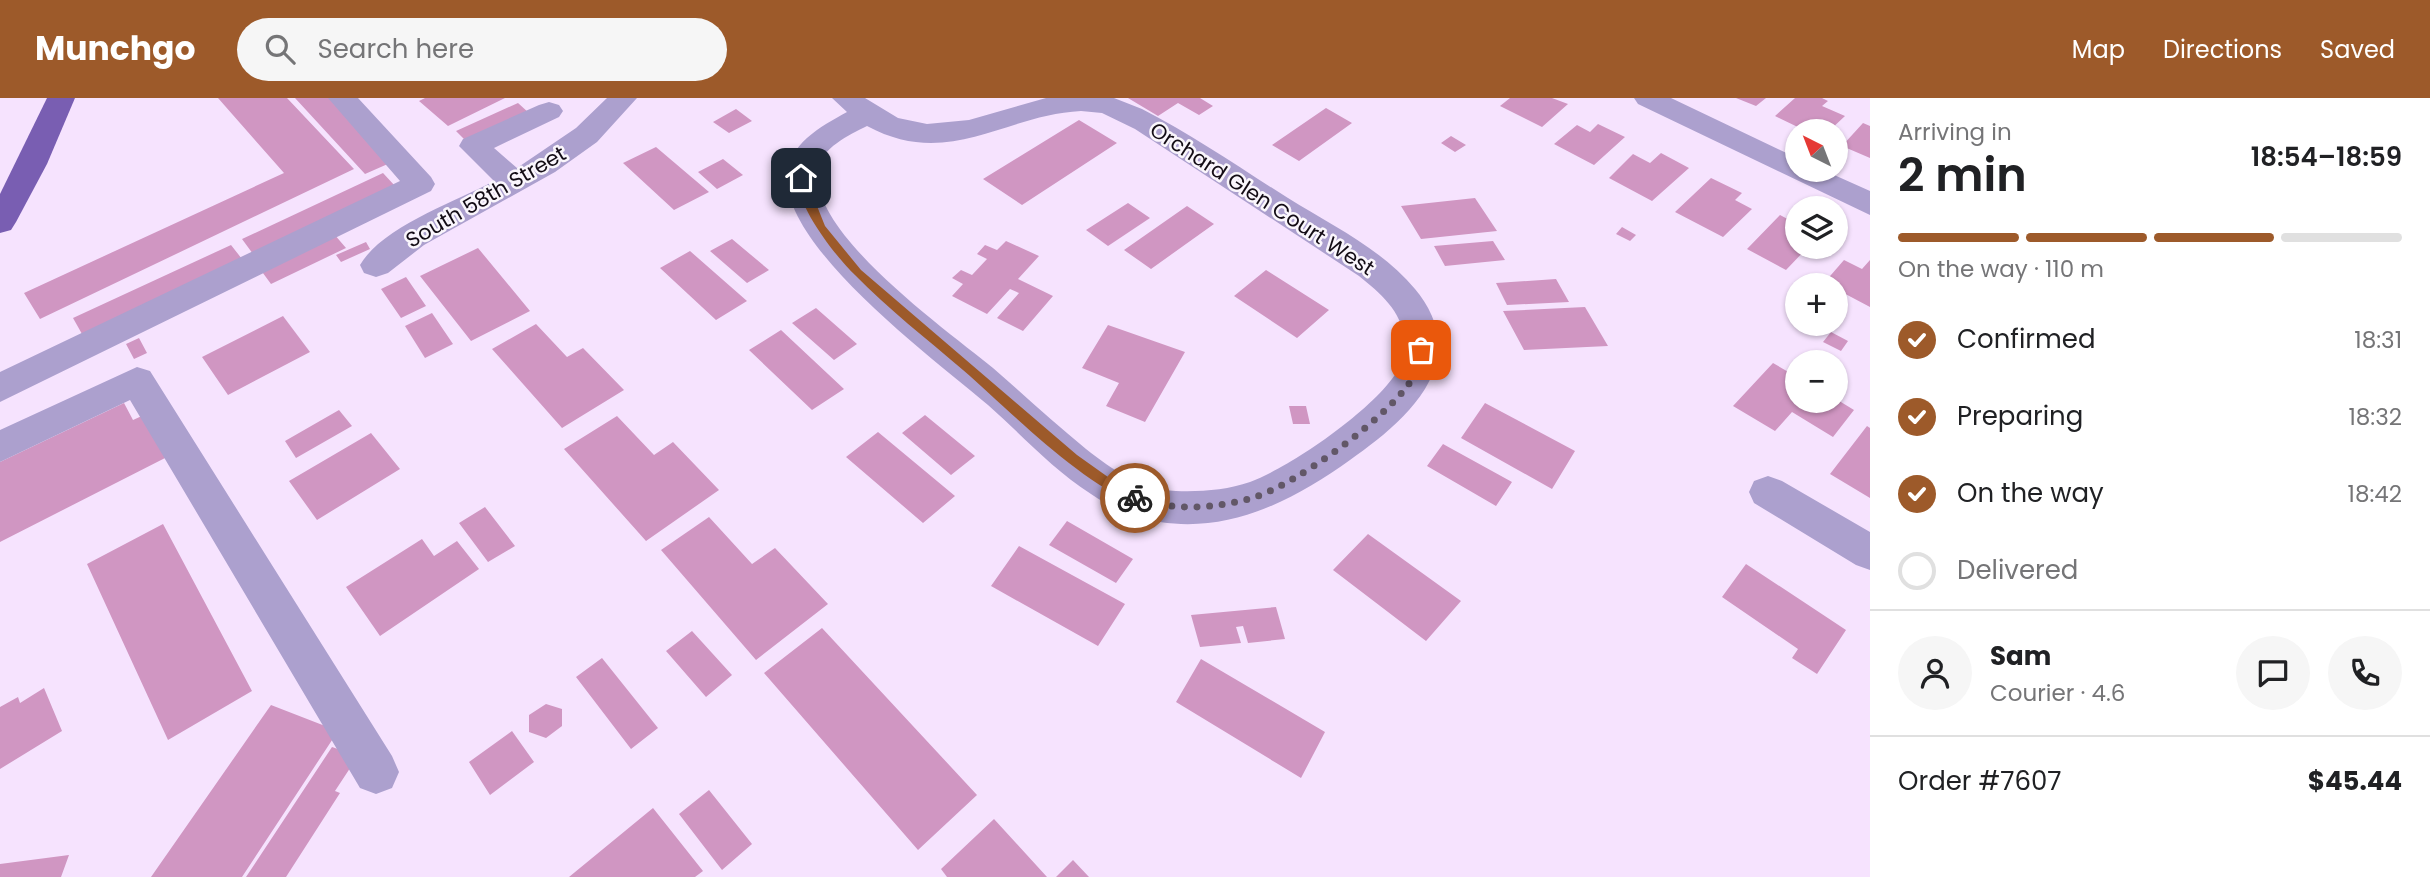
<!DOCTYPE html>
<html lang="en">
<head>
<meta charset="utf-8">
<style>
	body { margin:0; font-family:Poppins,sans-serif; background:#f6f6f6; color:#202124; height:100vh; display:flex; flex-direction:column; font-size:26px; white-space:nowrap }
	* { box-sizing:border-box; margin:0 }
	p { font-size:23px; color:#757577 }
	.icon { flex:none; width:38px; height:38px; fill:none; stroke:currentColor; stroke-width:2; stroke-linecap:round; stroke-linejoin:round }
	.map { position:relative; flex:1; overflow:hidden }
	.details { display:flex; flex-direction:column; background:#fff; width:560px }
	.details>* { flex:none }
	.needle { width:46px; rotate:318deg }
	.controls { position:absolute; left:1785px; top:21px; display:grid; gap:14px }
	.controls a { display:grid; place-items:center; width:63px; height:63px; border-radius:50%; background:#fff; box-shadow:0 2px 5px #0004; font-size:35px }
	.pin { position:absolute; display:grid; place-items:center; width:60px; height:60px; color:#fff; margin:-30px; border-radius:14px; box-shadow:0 4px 10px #0006 }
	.courier { position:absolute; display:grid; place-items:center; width:70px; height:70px; margin:-35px; border:5px solid #9d5a2a; border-radius:50%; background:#fff; color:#222; box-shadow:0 2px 9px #0007 }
	.overview em { font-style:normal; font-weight:600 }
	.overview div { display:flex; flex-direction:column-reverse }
	.overview { display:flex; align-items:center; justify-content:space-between; height:119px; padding:0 28px }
	h1 { font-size:46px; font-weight:600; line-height:52px }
	.bar { display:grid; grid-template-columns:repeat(4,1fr); gap:10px 7px; align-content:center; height:84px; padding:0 28px }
	.bar i { height:9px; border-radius:5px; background:#e0e0e0 }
	.bar .current { background:#9d5a2a }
	.bar p { grid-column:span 4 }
	.line { display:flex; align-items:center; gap:18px; padding:0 28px; border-top:2px solid #e0e0e0 }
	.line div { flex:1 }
	.round { display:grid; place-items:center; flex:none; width:74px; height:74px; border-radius:37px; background:#f6f6f6 }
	ol { padding:0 28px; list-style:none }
	li { display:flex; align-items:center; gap:21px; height:77px }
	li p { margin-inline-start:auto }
	li .icon { padding:7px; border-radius:50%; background:#9d5a2a; color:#fff; stroke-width:4 }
	li:last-child { color:#757577 }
	li i { width:38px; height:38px; border:4px solid #e0e0e0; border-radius:50% }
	header { display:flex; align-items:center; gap:42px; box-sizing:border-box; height:98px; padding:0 35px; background:#9d5a2a; color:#fff }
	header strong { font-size:33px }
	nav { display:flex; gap:38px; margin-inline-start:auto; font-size:24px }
	.search { width:490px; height:63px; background:#f6f6f6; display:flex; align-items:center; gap:18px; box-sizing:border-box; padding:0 24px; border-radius:38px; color:#757577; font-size:26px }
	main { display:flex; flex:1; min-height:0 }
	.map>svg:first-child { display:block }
</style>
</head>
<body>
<header>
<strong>Munchgo</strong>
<div class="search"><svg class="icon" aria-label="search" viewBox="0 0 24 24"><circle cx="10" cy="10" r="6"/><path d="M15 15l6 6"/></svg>Search here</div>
<nav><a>Map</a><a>Directions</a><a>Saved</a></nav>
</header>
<main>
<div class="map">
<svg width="1870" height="779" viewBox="0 0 1870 779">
	<rect width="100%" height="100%" fill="#f6e3fe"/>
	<path fill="#d096c2" d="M 218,0 L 287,0 L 354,71 L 40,221 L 24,195 L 284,75 Z
		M 295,0 L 329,0 L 390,65 L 365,76 Z
		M 425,0 L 505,0 L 448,28 L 419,3 Z
		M 1128,0 L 1200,0 L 1213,8 L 1199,17 L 1178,5 L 1158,18 Z
		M 1510,0 L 1552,0 L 1568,6 L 1542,29 L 1500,8 Z
		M 1736,0 L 1766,0 L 1756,8 Z
		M 1795,0 L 1822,0 L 1828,3 L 1822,8 L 1845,18 L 1829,33 L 1804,32 L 1775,18 Z
		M 518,5 L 529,15 L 467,44 L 456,33 Z
		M 1326,10 L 1352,25 L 1299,63 L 1272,47 Z
		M 736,11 L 752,23 L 729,35 L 713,24 Z
		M 1079,22 L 1117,45 L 1022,107 L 983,81 Z
		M 1863,25 L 1870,28 L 1870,60 L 1842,48 Z
		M 1598,26 L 1625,39 L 1594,67 L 1554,46 L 1577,27 L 1590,34 Z
		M 1451,38 L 1466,47 L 1455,54 L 1441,45 Z
		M 656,49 L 709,94 L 674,112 L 623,65 Z
		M 1661,55 L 1689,70 L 1652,103 L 1609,80 L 1633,56 L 1650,65 Z
		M 723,61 L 743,77 L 717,91 L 698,74 Z
		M 383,75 L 395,88 L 253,156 L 242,141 Z
		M 1711,80 L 1742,95 L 1735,102 L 1752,111 L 1723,139 L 1675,114 Z
		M 1475,100 L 1497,133 L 1421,141 L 1401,108 Z
		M 1128,105 L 1150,120 L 1108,148 L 1086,132 Z
		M 1187,108 L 1214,126 L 1151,171 L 1124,152 Z
		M 1780,117 L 1797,126 L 1797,149 L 1808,149 L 1786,172 L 1747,151 Z
		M 1622,129 L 1636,137 L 1630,143 L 1616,136 Z
		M 334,136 L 346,150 L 271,186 L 260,171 Z
		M 732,141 L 769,172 L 747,185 L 710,153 Z
		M 1006,143 L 1039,158 L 1018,181 L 1053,198 L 1023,233 L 997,220 L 1019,195 L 1010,191 L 987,216 L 952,198 L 963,186 L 952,180 L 961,172 L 972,177 L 987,161 L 977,156 L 985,147 L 997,152 Z
		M 1493,143 L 1505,162 L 1445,168 L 1434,148 Z
		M 366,144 L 370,151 L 341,164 L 336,157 Z
		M 231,147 L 242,161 L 82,236 L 73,220 Z
		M 478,150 L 530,213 L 471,243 L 420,178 Z
		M 690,153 L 747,203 L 716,222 L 660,170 Z
		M 1844,162 L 1862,171 L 1870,162 L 1870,209 L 1836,191 L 1836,187 L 1824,185 Z
		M 1266,172 L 1329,212 L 1297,240 L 1234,198 Z
		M 406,179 L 426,208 L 401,220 L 381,191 Z
		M 1556,181 L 1569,204 L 1507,207 L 1496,185 Z
		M 1585,209 L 1608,248 L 1524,252 L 1503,213 Z
		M 816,210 L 857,246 L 834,262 L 792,225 Z
		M 432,215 L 453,246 L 425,260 L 405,228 Z
		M 283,218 L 310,254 L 228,297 L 202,259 Z
		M 536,226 L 567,259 L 583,250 L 624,292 L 562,330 L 492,251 Z
		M 1108,227 L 1185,254 L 1145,324 L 1106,308 L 1119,285 L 1082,270 Z
		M 781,232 L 844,291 L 812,312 L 749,252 Z
		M 1831,234 L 1848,243 L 1841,253 L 1823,244 Z
		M 139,240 L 147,255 L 134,261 L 126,246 Z
		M 1773,265 L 1797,279 L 1797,303 L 1836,301 L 1854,312 L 1833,339 L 1792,314 L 1775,333 L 1733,308 Z
		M 124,305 L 133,322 L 144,317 L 167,359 L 0,444 L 0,364 Z
		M 1485,305 L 1575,353 L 1552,391 L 1461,340 Z
		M 1289,308 L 1306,308 L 1310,326 L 1293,326 Z
		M 339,312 L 352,328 L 296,360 L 285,343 Z
		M 925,317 L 975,358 L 951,377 L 902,335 Z
		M 617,318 L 654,357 L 673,344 L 719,392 L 646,443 L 564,351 Z
		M 1867,328 L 1870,330 L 1870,400 L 1830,376 Z
		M 878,334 L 955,398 L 923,425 L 846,359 Z
		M 371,335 L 400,371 L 317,422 L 289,383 Z
		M 1443,346 L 1512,384 L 1496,408 L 1427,368 Z
		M 485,409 L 515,448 L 488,464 L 459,425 Z
		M 709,419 L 752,466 L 775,450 L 828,506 L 756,562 L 661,452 Z
		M 1067,423 L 1133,461 L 1116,485 L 1049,447 Z
		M 163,426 L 252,593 L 168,642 L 87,466 Z
		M 1368,436 L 1461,503 L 1426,543 L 1333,472 Z
		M 422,441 L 434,458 L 457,443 L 479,471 L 380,538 L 346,489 Z
		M 1019,448 L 1125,506 L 1098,548 L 991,488 Z
		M 1746,466 L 1846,532 L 1817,576 L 1792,560 L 1798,551 L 1722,499 Z
		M 1276,509 L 1285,541 L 1248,545 L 1243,528 L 1236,529 L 1241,545 L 1200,549 L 1191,517 Z
		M 822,530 L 977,697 L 918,752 L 764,575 Z
		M 692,533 L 732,577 L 706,599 L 666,553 Z
		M 602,560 L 658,630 L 631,651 L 576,579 Z
		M 1201,561 L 1325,634 L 1301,680 L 1176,604 Z
		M 44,590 L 62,633 L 0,671 L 0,609 L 18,599 L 20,605 Z
		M 546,606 L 562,611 L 562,628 L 546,640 L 529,634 L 529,617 Z
		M 271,607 L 338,633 L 242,779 L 151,779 Z
		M 512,633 L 534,664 L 490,697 L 469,664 Z
		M 332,649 L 358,658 L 335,693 L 340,695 L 286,779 L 246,779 Z
		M 709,692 L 752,746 L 722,772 L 679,716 Z
		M 653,710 L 703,773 L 695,779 L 569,779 Z
		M 994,721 L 1047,779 L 947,779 L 941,771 Z
		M 69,757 L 61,779 L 0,779 L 0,766 Z
		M 1073,762 L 1089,779 L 1056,779 Z"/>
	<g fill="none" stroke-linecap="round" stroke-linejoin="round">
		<path fill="#aca0ce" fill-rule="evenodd" d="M 328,0 L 358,0 L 431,79 L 435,86 L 431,93 L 0,304 L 0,274 L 400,83 Z
			M 607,0 L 637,0 L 597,44 L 555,74 L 424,147 L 388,175 L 376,179 L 364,175 L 360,167 C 382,129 455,104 494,83 L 459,48 L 463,41 L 539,7 L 549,4 L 559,7 L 563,13 L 559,19 L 494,50 L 517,70 L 576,30 Z
			M 832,0 L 865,0 L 898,20 L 927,26 L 969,22 L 1046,0 L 1114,0 L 1142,11 C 1193,37 1240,70 1288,100 C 1331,127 1382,151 1415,191 C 1431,210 1443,236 1437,261 C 1429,303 1384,338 1350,362 C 1294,402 1231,435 1160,424 C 1136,420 1111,410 1091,396 C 1052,371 1022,337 988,307 C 934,261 789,154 787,82 C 786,47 820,29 847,14 ZM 1081,13 L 1102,15 L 1135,31 L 1359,178 C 1380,195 1402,213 1404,241 C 1405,252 1403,263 1398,272 C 1376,310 1291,369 1250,384 C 1227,392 1200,394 1176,393 C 1140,391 1113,372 1086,351 C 1054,325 1024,297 993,270 C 948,233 809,135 818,72 C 821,50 849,37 867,28 C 949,72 1003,17 1081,13 Z
			M 1634,0 L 1671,0 L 1797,60 L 1797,72 L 1823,72 L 1870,93 L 1870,117 L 1638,6 Z
			M 137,269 L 150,273 L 392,658 L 399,674 L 392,690 L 376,696 L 360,690 L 130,302 L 0,364 L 0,332 Z
			M 1768,378 L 1782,383 L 1870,434 L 1870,472 L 1856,467 L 1754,405 L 1749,394 L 1754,383 Z"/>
		<path fill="#795eb2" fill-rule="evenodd" d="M 47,0 L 75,0 L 47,66 L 16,124 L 11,132 L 0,135 L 0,96 Z"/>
	</g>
	<path fill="#9d5a2a" d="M 798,78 L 805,78 L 825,128 L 861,172 L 1077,357 L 1122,389 L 1139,397 L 1139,404 L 1135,405 C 1080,385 1009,312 963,272 C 927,241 888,211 855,177 C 836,159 793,104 798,78 Z"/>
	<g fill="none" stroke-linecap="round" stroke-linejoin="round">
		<path stroke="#625767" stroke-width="7" stroke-dasharray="0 12.6" d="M 1135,400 C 1172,413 1214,411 1252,400 C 1296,387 1391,318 1414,278 C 1419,270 1420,260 1421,252"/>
	</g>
	<g text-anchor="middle" stroke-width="5" stroke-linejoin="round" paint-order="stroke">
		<g font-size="21" fill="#130c15" stroke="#faf6fc">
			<text transform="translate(486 99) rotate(-30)" y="7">South 58th Street</text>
			<text transform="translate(1262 101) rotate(33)" y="7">Orchard Glen Court West</text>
		</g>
	</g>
</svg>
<div class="controls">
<a><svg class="needle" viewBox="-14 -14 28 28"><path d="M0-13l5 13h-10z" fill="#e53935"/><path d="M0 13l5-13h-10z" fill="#757577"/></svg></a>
<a><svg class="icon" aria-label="layers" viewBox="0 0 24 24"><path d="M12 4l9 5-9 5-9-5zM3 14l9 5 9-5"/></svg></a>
<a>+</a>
<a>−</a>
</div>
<div class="pin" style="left:1421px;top:252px;background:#ea580c"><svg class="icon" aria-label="bag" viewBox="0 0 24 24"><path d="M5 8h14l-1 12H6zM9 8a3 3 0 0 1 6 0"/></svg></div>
<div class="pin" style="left:801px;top:80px;background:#1f2937"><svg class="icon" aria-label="home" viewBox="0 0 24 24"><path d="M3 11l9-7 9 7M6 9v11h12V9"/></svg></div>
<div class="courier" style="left:1135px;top:400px"><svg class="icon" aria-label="bike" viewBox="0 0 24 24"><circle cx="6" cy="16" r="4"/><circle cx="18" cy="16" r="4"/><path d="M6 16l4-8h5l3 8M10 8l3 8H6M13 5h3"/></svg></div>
</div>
<section class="details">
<div class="overview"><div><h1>2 min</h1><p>Arriving in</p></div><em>18:54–18:59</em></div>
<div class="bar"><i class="current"></i><i class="current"></i><i class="current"></i><i></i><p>On the way · 110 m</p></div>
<ol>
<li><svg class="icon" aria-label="check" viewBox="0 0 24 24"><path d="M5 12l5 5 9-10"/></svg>Confirmed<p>18:31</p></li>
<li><svg class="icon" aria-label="check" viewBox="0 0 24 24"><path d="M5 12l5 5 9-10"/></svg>Preparing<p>18:32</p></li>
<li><svg class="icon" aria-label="check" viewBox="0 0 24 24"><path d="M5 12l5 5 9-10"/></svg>On the way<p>18:42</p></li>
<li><i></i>Delivered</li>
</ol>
<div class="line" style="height:126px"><a class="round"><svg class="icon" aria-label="person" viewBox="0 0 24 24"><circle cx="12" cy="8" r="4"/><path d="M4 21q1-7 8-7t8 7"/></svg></a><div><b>Sam</b><p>Courier · 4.6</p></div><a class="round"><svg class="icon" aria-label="chat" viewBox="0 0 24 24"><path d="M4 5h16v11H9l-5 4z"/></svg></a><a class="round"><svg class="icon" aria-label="phone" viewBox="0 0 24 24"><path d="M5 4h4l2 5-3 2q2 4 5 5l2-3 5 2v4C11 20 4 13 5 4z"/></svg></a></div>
<div class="line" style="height:91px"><div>Order #7607</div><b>$45.44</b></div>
</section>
</main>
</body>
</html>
